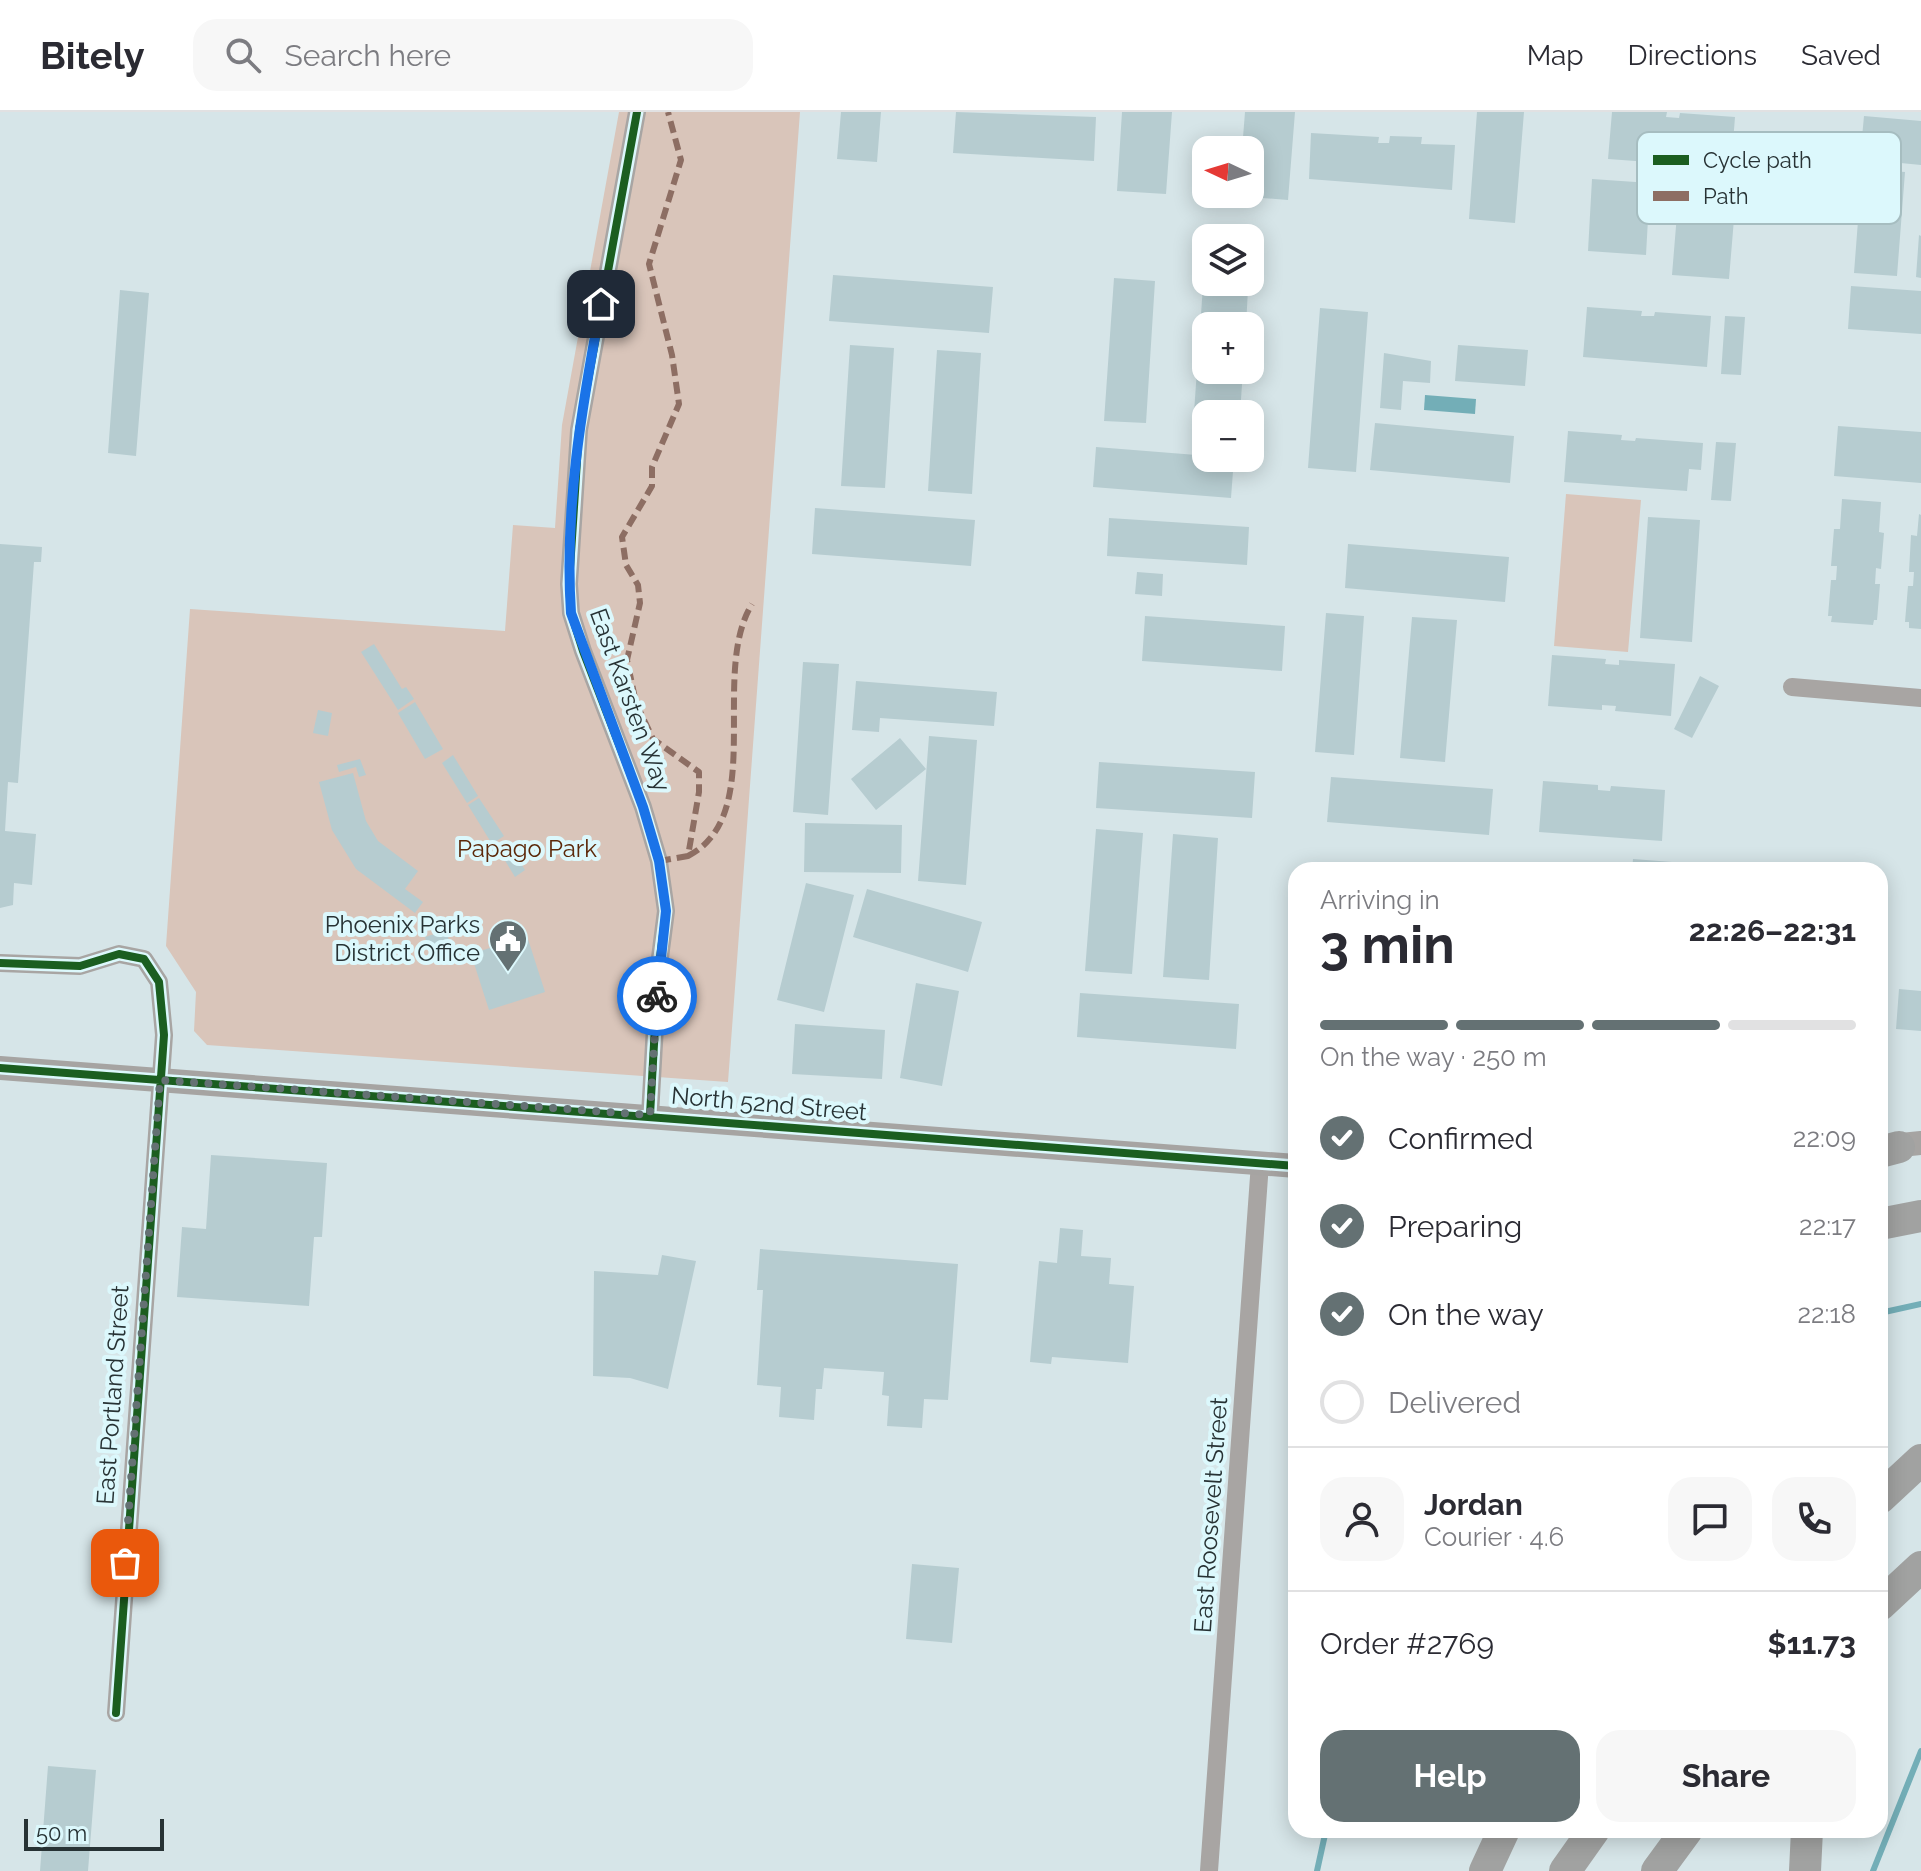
<!DOCTYPE html>
<html lang="en">
<head>
<meta charset="utf-8">
<style>
	body { margin:0; font-family:Raleway,sans-serif; background:#f7f7f7; color:#2b2b33; height:100vh; display:flex; flex-direction:column; font-size:30px; white-space:nowrap }
	* { box-sizing:border-box; margin:0 }
	p { font-size:26px; color:#7c7c81 }
	.icon { flex:none; width:44px; height:44px; fill:none; stroke:currentColor; stroke-width:2; stroke-linecap:round; stroke-linejoin:round }
	.map { position:relative; flex:1; overflow:hidden }
	.details { position:absolute; left:1288px; top:750px; width:600px; height:976px; display:flex; flex-direction:column; background:#fff; border-radius:24px; box-shadow:0 4px 20px #0003 }
	.details>* { flex:none }
	.needle { width:52px; rotate:274deg }
	.controls { position:absolute; left:1192px; top:24px; display:grid; gap:16px }
	.controls a { display:grid; place-items:center; width:72px; height:72px; border-radius:16px; background:#fff; box-shadow:0 4px 20px #0003; font-size:40px }
	.scale { position:absolute; left:24px; bottom:20px; width:140px; box-sizing:border-box; padding-left:8px; border:4px solid #273234; border-top:0; font-size:22px; line-height:28px; white-space:nowrap; color:#273234; -webkit-text-stroke:6px #dcf8fc; paint-order:stroke }
	.pin { position:absolute; display:grid; place-items:center; width:68px; height:68px; color:#fff; margin:-34px; border-radius:16px; box-shadow:0 4px 12px #0006 }
	.courier { position:absolute; display:grid; place-items:center; width:80px; height:80px; margin:-40px; border:6px solid #1a73e8; border-radius:50%; background:#fff; color:#222; box-shadow:0 2px 10px #0007 }
	.overview em { font-style:normal; font-weight:700 }
	.overview div { display:flex; flex-direction:column-reverse }
	.overview { display:flex; align-items:center; justify-content:space-between; height:136px; padding:0 32px }
	h1 { font-size:52px; font-weight:700; line-height:60px }
	.bar { display:grid; grid-template-columns:repeat(4,1fr); gap:12px 8px; align-content:center; height:96px; padding:0 32px }
	.bar i { height:10px; border-radius:6px; background:#e1e1e2 }
	.bar .active { background:#647173 }
	.bar p { grid-column:span 4 }
	.line { display:flex; align-items:center; gap:20px; padding:0 32px; border-top:2px solid #e1e1e2 }
	.line div { flex:1 }
	.round { display:grid; place-items:center; flex:none; width:84px; height:84px; border-radius:24px; background:#f7f7f7 }
	ol { padding:0 32px; list-style:none }
	li { display:flex; align-items:center; gap:24px; height:88px }
	li p { margin-inline-start:auto }
	li .icon { padding:8px; border-radius:50%; background:#647173; color:#fff; stroke-width:4 }
	li:last-child { color:#7c7c81 }
	li i { width:44px; height:44px; border:4px solid #e1e1e2; border-radius:50% }
	.primary-button { display:flex; gap:16px; margin-top:auto; padding:16px 32px }
	.primary-button a { flex:1; height:92px; border-radius:24px; background:#647173; color:#fff; font-size:32px; font-weight:700; line-height:92px; text-align:center }
	.primary-button a+a { background:#f7f7f7; color:#2b2b33 }
	header { display:flex; align-items:center; gap:48px; box-sizing:border-box; height:112px; padding:0 40px; background:#fff; border-bottom:2px solid #e1e1e2 }
	header strong { font-size:38px }
	nav { display:flex; gap:44px; margin-inline-start:auto; font-size:28px }
	.search { width:560px; height:72px; background:#f7f7f7; display:flex; align-items:center; gap:20px; box-sizing:border-box; padding:0 28px; border-radius:24px; color:#7c7c81; font-size:30px }
	.map>svg:first-child { display:block }
</style>
</head>
<body>
<header>
<strong>Bitely</strong>
<div class="search"><svg class="icon" aria-label="search" viewBox="0 0 24 24"><circle cx="10" cy="10" r="6"/><path d="M15 15l6 6"/></svg>Search here</div>
<nav><a>Map</a><a>Directions</a><a>Saved</a></nav>
</header>
<div class="map">
<svg width="1921" height="1759" viewBox="0 0 1921 1759">
	<rect width="100%" height="100%" fill="#d6e5e8"/>
	<path fill="#d9c5ba" d="M 619,0 L 800,0 L 728,970 L 207,933 L 194,919 L 196,880 L 166,834 L 190,497 L 505,519 L 513,413 L 555,416 L 562,313 Z
		M 1566,382 L 1641,388 L 1628,540 L 1554,534 Z"/>
	<path fill="#73aeb7" d="M 1425,283 L 1476,287 L 1475,302 L 1424,298 Z"/>
	<g fill="none" stroke-linecap="round" stroke-linejoin="round">
		<path stroke="#73aeb7" stroke-width="6" d="M 1880,1201 L 1921,1192
			M 1317,1759 L 1326,1718
			M 1873,1759 L 1921,1639"/>
	</g>
	<path fill="#b6ccd0" d="M 841,0 L 881,0 L 877,50 L 837,47 Z
		M 956,0 L 1096,5 L 1094,49 L 953,41 Z
		M 1122,0 L 1172,0 L 1166,82 L 1117,79 Z
		M 1245,0 L 1295,0 L 1288,88 L 1236,84 L 1250,82 L 1250,38 L 1242,38 Z
		M 1477,0 L 1524,0 L 1515,111 L 1469,107 Z
		M 1612,0 L 1667,0 L 1666,5 L 1679,6 L 1680,1 L 1735,5 L 1731,56 L 1675,52 L 1676,47 L 1663,46 L 1663,51 L 1608,47 Z
		M 1864,4 L 1921,9 L 1921,53 L 1860,47 Z
		M 1311,21 L 1379,25 L 1378,31 L 1389,31 L 1390,24 L 1422,25 L 1421,32 L 1455,33 L 1452,78 L 1309,67 Z
		M 1862,57 L 1905,60 L 1897,164 L 1854,161 Z
		M 1592,67 L 1650,71 L 1646,143 L 1588,139 Z
		M 1678,90 L 1735,95 L 1729,167 L 1672,163 Z
		M 1919,123 L 1921,124 L 1921,166 L 1916,165 Z
		M 833,163 L 993,175 L 989,221 L 829,209 Z
		M 1114,166 L 1155,169 L 1146,311 L 1104,309 Z
		M 1203,174 L 1248,177 L 1246,214 L 1206,214 L 1206,258 L 1243,258 L 1240,302 L 1206,302 L 1206,315 L 1193,314 Z
		M 1851,174 L 1921,179 L 1921,222 L 1848,217 Z
		M 120,178 L 149,181 L 136,344 L 108,341 Z
		M 1587,195 L 1642,199 L 1641,204 L 1654,204 L 1655,200 L 1711,204 L 1707,255 L 1583,245 Z
		M 1320,196 L 1368,200 L 1356,360 L 1308,356 Z
		M 1725,204 L 1745,205 L 1741,263 L 1721,262 Z
		M 850,233 L 894,236 L 885,376 L 841,374 Z
		M 1458,233 L 1528,238 L 1525,274 L 1455,269 Z
		M 937,238 L 981,241 L 972,382 L 928,379 Z
		M 1384,241 L 1431,249 L 1430,271 L 1403,269 L 1401,298 L 1380,296 Z
		M 1375,311 L 1514,324 L 1510,371 L 1370,358 Z
		M 1838,314 L 1921,320 L 1921,371 L 1834,364 Z
		M 1568,319 L 1622,323 L 1621,328 L 1635,329 L 1636,326 L 1703,331 L 1701,358 L 1689,357 L 1687,379 L 1564,370 Z
		M 1716,330 L 1736,331 L 1731,389 L 1711,388 Z
		M 1096,335 L 1234,346 L 1231,386 L 1093,375 Z
		M 1842,387 L 1881,390 L 1879,420 L 1884,421 L 1881,457 L 1876,456 L 1875,472 L 1880,472 L 1877,508 L 1874,508 L 1873,513 L 1831,510 L 1832,504 L 1828,504 L 1831,468 L 1836,468 L 1837,454 L 1831,454 L 1834,417 L 1840,417 Z
		M 815,396 L 975,408 L 971,454 L 812,442 Z
		M 1919,402 L 1921,403 L 1921,517 L 1909,516 L 1909,510 L 1905,510 L 1908,474 L 1913,474 L 1914,460 L 1909,460 L 1911,423 L 1917,424 Z
		M 1648,405 L 1700,408 L 1692,530 L 1640,526 Z
		M 1109,406 L 1249,415 L 1247,453 L 1107,444 Z
		M 0,432 L 42,435 L 41,450 L 34,450 L 18,671 L 8,670 L 5,719 L 36,722 L 32,773 L 14,771 L 13,793 L 0,796 Z
		M 1348,432 L 1509,445 L 1505,490 L 1345,476 Z
		M 1137,460 L 1163,462 L 1162,484 L 1135,482 Z
		M 1326,501 L 1364,504 L 1354,643 L 1315,640 Z
		M 1145,504 L 1285,514 L 1282,559 L 1142,549 Z
		M 1412,505 L 1457,508 L 1445,650 L 1400,646 Z
		M 374,532 L 402,577 L 406,575 L 414,587 L 398,598 L 361,540 Z
		M 1552,543 L 1606,547 L 1605,552 L 1619,553 L 1619,548 L 1675,552 L 1671,604 L 1615,599 L 1616,594 L 1602,593 L 1602,598 L 1548,594 Z
		M 803,550 L 839,552 L 828,703 L 793,700 Z
		M 1700,564 L 1719,574 L 1692,626 L 1674,617 Z
		M 856,569 L 997,580 L 994,614 L 880,606 L 879,620 L 852,618 Z
		M 415,590 L 443,637 L 425,647 L 398,601 Z
		M 318,598 L 332,601 L 328,624 L 313,621 Z
		M 929,624 L 977,628 L 966,773 L 918,769 Z
		M 900,626 L 926,657 L 876,698 L 851,667 Z
		M 453,643 L 478,684 L 467,691 L 442,651 Z
		M 360,647 L 366,663 L 359,665 L 356,655 L 339,660 L 337,653 Z
		M 1099,650 L 1255,660 L 1252,706 L 1096,696 Z
		M 353,661 L 366,709 L 378,729 L 418,759 L 405,777 L 423,790 L 415,801 L 356,757 L 332,718 L 319,670 Z
		M 1331,665 L 1493,677 L 1489,723 L 1327,710 Z
		M 1543,669 L 1598,673 L 1598,678 L 1610,679 L 1611,674 L 1665,678 L 1662,729 L 1539,720 Z
		M 479,686 L 504,724 L 492,732 L 468,693 Z
		M 805,711 L 902,713 L 901,761 L 804,760 Z
		M 1096,717 L 1143,721 L 1132,862 L 1085,859 Z
		M 1173,722 L 1218,726 L 1209,868 L 1163,865 Z
		M 511,735 L 525,758 L 515,765 L 501,742 Z
		M 1633,747 L 1685,751 L 1684,758 L 1632,758 Z
		M 806,771 L 854,783 L 824,900 L 777,888 Z
		M 867,777 L 982,810 L 968,860 L 853,825 Z
		M 446,818 L 452,839 L 431,846 L 425,825 Z
		M 527,824 L 545,880 L 489,898 L 471,842 Z
		M 916,871 L 959,879 L 942,974 L 900,966 Z
		M 1899,877 L 1921,879 L 1921,919 L 1896,917 Z
		M 1080,881 L 1239,892 L 1236,937 L 1077,925 Z
		M 795,912 L 885,918 L 882,967 L 792,962 Z
		M 1293,925 L 1296,926 L 1296,989 L 1289,988 Z
		M 211,1043 L 327,1051 L 322,1125 L 314,1125 L 309,1194 L 177,1185 L 182,1115 L 206,1117 Z
		M 1060,1116 L 1083,1118 L 1081,1144 L 1111,1146 L 1109,1172 L 1134,1174 L 1128,1251 L 1052,1245 L 1051,1252 L 1030,1250 L 1039,1149 L 1057,1151 Z
		M 760,1137 L 958,1152 L 948,1288 L 924,1287 L 922,1316 L 887,1314 L 889,1284 L 882,1283 L 884,1260 L 824,1256 L 822,1277 L 816,1277 L 814,1308 L 779,1305 L 781,1275 L 757,1273 L 763,1178 L 757,1178 Z
		M 662,1143 L 696,1149 L 668,1277 L 630,1266 L 593,1264 L 594,1159 L 658,1163 Z
		M 912,1452 L 959,1456 L 952,1531 L 906,1527 Z
		M 48,1654 L 96,1658 L 88,1759 L 40,1759 Z"/>
	<g fill="none" stroke-linecap="round" stroke-linejoin="round">
		<path stroke="#a8a5a3" stroke-width="18" d="M 637,0 L 579,318 L 569,472 L 571,501 L 583,539 L 643,695 L 659,749 L 666,799 L 658,861 L 650,1003
			M 1792,575 L 1921,586
			M 0,851 L 80,854 L 119,842 L 144,847 L 159,870 L 164,923 L 116,1601
			M 1209,1759 L 1260,1051"/>
		<path stroke="#a6a4a2" stroke-width="24" d="M 0,956 L 1296,1054
			M 1882,1035 L 1921,1031"/>
		<path stroke="#a1a2a1" stroke-width="32" d="M 1880,1040 L 1899,1035
			M 1880,1112 L 1921,1104
			M 1880,1386 L 1921,1348
			M 1880,1493 L 1921,1455
			M 1485,1759 L 1504,1718
			M 1565,1759 L 1594,1718
			M 1657,1759 L 1687,1718
			M 1805,1759 L 1807,1718"/>
		<path stroke="#8d6e63" stroke-width="6" stroke-dasharray="12 6" stroke-linecap="butt" d="M 688,744 C 768,703 709,562 752,492
			M 659,749 L 688,744 L 699,680 L 699,660 L 653,627 L 636,591 L 627,548 L 640,491 L 638,473 L 626,453 L 622,425 L 652,374 L 652,355 L 679,292 L 672,243 L 649,152 L 681,48 L 668,0"/>
		<defs>
			<path id="cycleway" d="M 637,0 L 579,318 L 569,472 L 571,501 L 583,539 L 643,695 L 659,749 L 666,799 L 658,861 L 650,1003
				M 0,851 L 80,854 L 119,842 L 144,847 L 159,870 L 164,923 L 116,1601
				M 0,956 L 1296,1054"/>
		</defs>
		<use href="#cycleway" stroke="#dcf8fc" stroke-width="13"/>
		<use href="#cycleway" stroke="#1b5e20" stroke-width="8"/>
	</g>
	<g fill="none" stroke-linecap="round" stroke-linejoin="round">
		<path stroke="#647173" stroke-width="8" stroke-dasharray="0 14.4" d="M 125,1451 L 160,968 L 650,1003 L 657,884"/>
		<path stroke="#1a73e8" stroke-width="10" d="M 601,192 C 582,293 564,398 571,501 L 643,695 L 659,749 L 666,799 L 657,884"/>
	</g>
	<defs>
		<symbol id="civic-pin" viewBox="-11 -11 22 30"><path d="M0 17L-7.5 6A9.5 9.5 0 1 1 7.5 6Z" fill="#647173" stroke="#dcf8fc"/><path d="M-.6-6.5H3V-4.5H.6V-3L4-1V1h2V6H-6V1h2V-1L-.6-3ZM-1.2 2.5V6h2.4V2.5Z" fill="#fff"/></symbol>
	</defs>
	<g fill-rule="evenodd">
		<use href="#civic-pin" x="486" y="805" width="44" height="60"/>
	</g>
	<g text-anchor="middle" stroke-width="8" stroke-linejoin="round" paint-order="stroke">
		<g font-size="24" fill="#273234" stroke="#dcf8fc">
			<text transform="translate(630 588) rotate(70)" y="8">East Karsten Way</text>
			<text transform="translate(769 992) rotate(5)" y="8">North 52nd Street</text>
			<text transform="translate(113 1283) rotate(-86)" y="8">East Portland Street</text>
			<text transform="translate(1211 1403) rotate(-86)" y="8">East Roosevelt Street</text>
		</g>
		<g font-size="24" fill="#5c2809" stroke="#dcf8fc">
			<text x="527" y="745">Papago Park</text>
		</g>
		<g font-size="24" fill="#273234" stroke="#dcf8fc" text-anchor="end">
			<text x="480" y="821">Phoenix Parks<tspan x="480" dy="28">District Office</tspan></text>
		</g>
	</g>
	<rect x="1637" y="20" width="264" height="92" rx="12" fill="#dcf8fc" stroke="#a6bdc0" stroke-width="2"/>
	<rect x="1653" y="43" width="36" height="10" fill="#1b5e20"/>
	<rect x="1653" y="79" width="36" height="10" fill="#8d6e63"/>
	<g font-size="22" fill="#273234">
		<text x="1703" y="56">Cycle path</text>
		<text x="1703" y="92">Path</text>
	</g>
</svg>
<div class="controls">
<a><svg class="needle" viewBox="-14 -14 28 28"><path d="M0-13l5 13h-10z" fill="#e53935"/><path d="M0 13l5-13h-10z" fill="#7c7c81"/></svg></a>
<a><svg class="icon" aria-label="layers" viewBox="0 0 24 24"><path d="M12 4l9 5-9 5-9-5zM3 14l9 5 9-5"/></svg></a>
<a>+</a>
<a>−</a>
</div>
<div class="scale">50 m</div>
<div class="pin" style="left:125px;top:1451px;background:#ea580c"><svg class="icon" aria-label="bag" viewBox="0 0 24 24"><path d="M5 8h14l-1 12H6zM9 8a3 3 0 0 1 6 0"/></svg></div>
<div class="pin" style="left:601px;top:192px;background:#1f2937"><svg class="icon" aria-label="home" viewBox="0 0 24 24"><path d="M3 11l9-7 9 7M6 9v11h12V9"/></svg></div>
<div class="courier" style="left:657px;top:884px"><svg class="icon" aria-label="bike" viewBox="0 0 24 24"><circle cx="6" cy="16" r="4"/><circle cx="18" cy="16" r="4"/><path d="M6 16l4-8h5l3 8M10 8l3 8H6M13 5h3"/></svg></div>
<section class="details">
<div class="overview"><div><h1>3 min</h1><p>Arriving in</p></div><em>22:26–22:31</em></div>
<div class="bar"><i class="active"></i><i class="active"></i><i class="active"></i><i></i><p>On the way · 250 m</p></div>
<ol>
<li><svg class="icon" aria-label="check" viewBox="0 0 24 24"><path d="M5 12l5 5 9-10"/></svg>Confirmed<p>22:09</p></li>
<li><svg class="icon" aria-label="check" viewBox="0 0 24 24"><path d="M5 12l5 5 9-10"/></svg>Preparing<p>22:17</p></li>
<li><svg class="icon" aria-label="check" viewBox="0 0 24 24"><path d="M5 12l5 5 9-10"/></svg>On the way<p>22:18</p></li>
<li><i></i>Delivered</li>
</ol>
<div class="line" style="height:144px"><a class="round"><svg class="icon" aria-label="person" viewBox="0 0 24 24"><circle cx="12" cy="8" r="4"/><path d="M4 21q1-7 8-7t8 7"/></svg></a><div><b>Jordan</b><p>Courier · 4.6</p></div><a class="round"><svg class="icon" aria-label="chat" viewBox="0 0 24 24"><path d="M4 5h16v11H9l-5 4z"/></svg></a><a class="round"><svg class="icon" aria-label="phone" viewBox="0 0 24 24"><path d="M5 4h4l2 5-3 2q2 4 5 5l2-3 5 2v4C11 20 4 13 5 4z"/></svg></a></div>
<div class="line" style="height:104px"><div>Order #2769</div><b>$11.73</b></div>
<div class="primary-button"><a>Help</a><a>Share</a></div>
</section>
</div>
</body>
</html>
